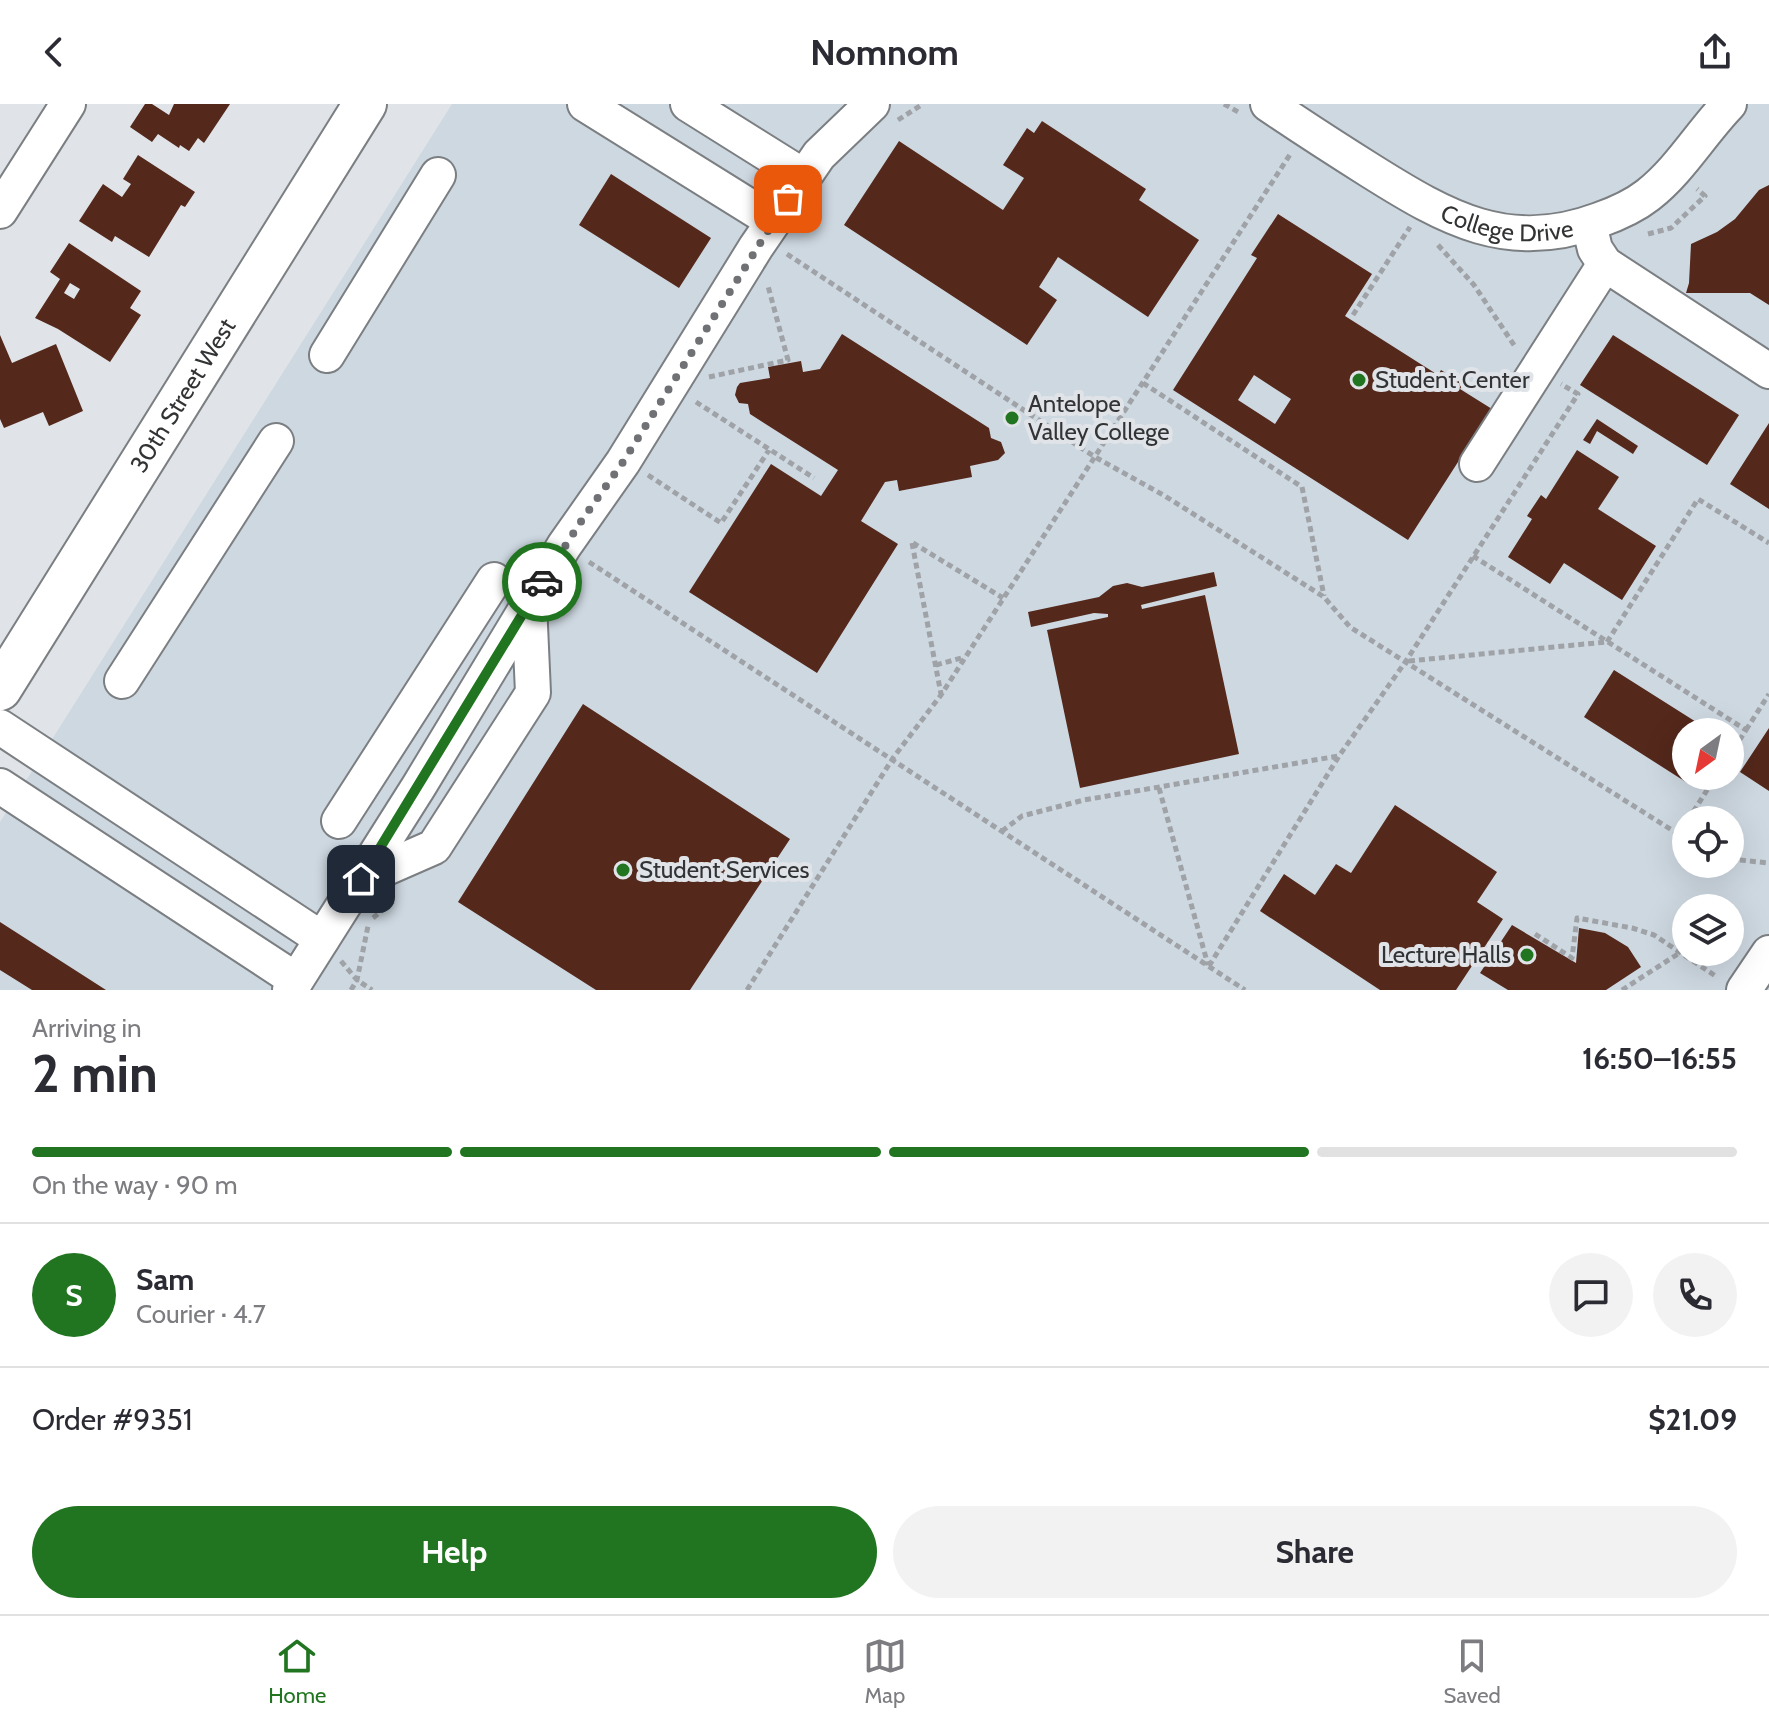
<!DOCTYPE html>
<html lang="en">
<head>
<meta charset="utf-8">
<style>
	body { margin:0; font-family:Cabin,sans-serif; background:#f2f2f3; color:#2b2b33; height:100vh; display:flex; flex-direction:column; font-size:30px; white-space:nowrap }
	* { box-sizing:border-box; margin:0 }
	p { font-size:26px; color:#7c7c81 }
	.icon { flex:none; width:44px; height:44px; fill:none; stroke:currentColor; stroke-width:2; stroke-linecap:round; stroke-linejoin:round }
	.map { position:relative; height:886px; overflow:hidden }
	.drawer { display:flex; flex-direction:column; background:#fff; flex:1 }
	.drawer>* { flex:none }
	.needle { width:52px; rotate:213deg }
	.fabs { position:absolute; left:1672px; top:614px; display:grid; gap:16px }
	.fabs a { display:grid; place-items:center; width:72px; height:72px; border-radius:50%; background:#fff; box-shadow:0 8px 32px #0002; font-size:40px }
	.pin { position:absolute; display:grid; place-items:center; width:68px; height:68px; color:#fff; margin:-34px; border-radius:16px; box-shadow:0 4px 12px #0006 }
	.courier { position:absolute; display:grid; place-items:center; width:80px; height:80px; margin:-40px; border:6px solid #217520; border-radius:50%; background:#fff; color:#222; box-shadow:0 2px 10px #0007 }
	.summary em { font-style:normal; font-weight:800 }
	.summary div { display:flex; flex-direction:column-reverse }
	.summary { display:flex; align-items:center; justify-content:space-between; height:136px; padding:0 32px }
	h1 { font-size:52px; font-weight:800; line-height:60px }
	.bar { display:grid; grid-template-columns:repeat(4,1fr); gap:12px 8px; align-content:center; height:96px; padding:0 32px }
	.bar i { height:10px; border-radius:6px; background:#e1e1e2 }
	.bar .active { background:#217520 }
	.bar p { grid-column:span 4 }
	.line { display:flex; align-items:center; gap:20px; padding:0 32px; border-top:2px solid #e1e1e2 }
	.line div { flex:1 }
	.round { display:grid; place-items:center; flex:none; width:84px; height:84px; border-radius:42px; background:#f2f2f3 }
	.button { display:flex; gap:16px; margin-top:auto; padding:16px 32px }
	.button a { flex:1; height:92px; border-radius:48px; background:#217520; color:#fff; font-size:32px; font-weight:800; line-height:92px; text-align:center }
	.button a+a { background:#f2f2f3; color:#2b2b33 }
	header { display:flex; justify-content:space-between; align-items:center; height:104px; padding:0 32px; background:#fff; font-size:36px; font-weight:800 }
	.dock { display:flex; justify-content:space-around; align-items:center; height:112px; border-top:2px solid #e1e1e2; background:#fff; font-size:22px; color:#7c7c81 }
	.dock a { display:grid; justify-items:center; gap:4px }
	.dock .active { color:#217520 }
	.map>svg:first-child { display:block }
</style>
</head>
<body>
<header><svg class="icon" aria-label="back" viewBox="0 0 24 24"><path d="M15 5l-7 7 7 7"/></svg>Nomnom<svg class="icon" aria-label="share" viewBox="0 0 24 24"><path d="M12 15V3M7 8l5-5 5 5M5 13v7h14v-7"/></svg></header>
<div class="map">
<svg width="1769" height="886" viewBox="0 0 1769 886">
	<rect width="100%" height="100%" fill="#e0e4e8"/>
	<path fill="#ced8e1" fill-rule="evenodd" d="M 452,0 L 1769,0 L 1769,886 L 0,886 L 0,718 ZM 1686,628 L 1730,628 L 1730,672 L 1686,672 ZM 1686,716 L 1730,716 L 1730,760 L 1686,760 ZM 1686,804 L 1730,804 L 1730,848 L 1686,848 Z"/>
	<path fill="#54281b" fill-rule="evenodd" d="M 145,0 L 152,0 L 169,11 L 174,0 L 230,0 L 204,39 L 198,34 L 189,47 L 180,41 L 179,44 L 158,30 L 152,38 L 130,23 Z
		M 1042,17 L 1146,85 L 1139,96 L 1199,136 L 1148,213 L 1058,153 L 1039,183 L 1057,196 L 1027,241 L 844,121 L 899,37 L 1003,106 L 1024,74 L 1003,61 L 1027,24 L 1034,29 Z
		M 138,51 L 195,88 L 185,103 L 181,101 L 149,153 L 115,132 L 112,138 L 79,117 L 103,80 L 122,93 L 131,80 L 123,75 Z
		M 611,70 L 711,134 L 679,184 L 579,121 Z
		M 1769,81 L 1769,201 L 1750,189 L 1686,189 L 1689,179 L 1691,140 L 1717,128 L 1735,115 L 1759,86 Z
		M 1278,110 L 1372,170 L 1345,212 L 1438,271 L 1441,266 L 1463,280 L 1460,285 L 1492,305 L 1408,436 L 1173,286 L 1257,154 L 1251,151 ZM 1254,271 L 1291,295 L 1275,320 L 1238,296 Z
		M 69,139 L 141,187 L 130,204 L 141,211 L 110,258 L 58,225 L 35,214 L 60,175 L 50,168 ZM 70,179 L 80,185 L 74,195 L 64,189 Z
		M 842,230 L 989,324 L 991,334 L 1001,338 L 1005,349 L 998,356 L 970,362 L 972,373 L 899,387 L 897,376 L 885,378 L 861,417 L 898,440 L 817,569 L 689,488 L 771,360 L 821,392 L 838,366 L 750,310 L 748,300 L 739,299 L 735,291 L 737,283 L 740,279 L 770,274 L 768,263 L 801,257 L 803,268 L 820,265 Z
		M 0,231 L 12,259 L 56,240 L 83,307 L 49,322 L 43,308 L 4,324 L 0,315 Z
		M 1613,231 L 1739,311 L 1707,361 L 1580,281 Z
		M 1597,315 L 1638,342 L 1633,350 L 1597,327 L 1590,340 L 1583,336 Z
		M 1769,319 L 1769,405 L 1730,380 Z
		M 1577,346 L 1619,373 L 1598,405 L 1656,442 L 1622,496 L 1564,459 L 1550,480 L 1508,453 L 1532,415 L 1527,412 L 1541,391 L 1546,395 Z
		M 1214,468 L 1217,482 L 1141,501 L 1142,505 L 1205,491 L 1239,650 L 1080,684 L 1047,526 L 1108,513 L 1108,510 L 1094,509 L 1031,523 L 1028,508 L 1099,493 L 1113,482 L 1127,479 L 1142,483 Z
		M 1614,566 L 1712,628 L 1686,628 L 1686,672 L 1694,672 L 1689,680 L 1584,613 Z
		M 583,600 L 790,735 L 690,886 L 596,886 L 458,798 Z
		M 1769,624 L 1769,687 L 1740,668 Z
		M 1395,701 L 1497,768 L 1477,798 L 1503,815 L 1456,886 L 1380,886 L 1260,807 L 1284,770 L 1315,791 L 1336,760 L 1351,769 Z
		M 0,818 L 106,886 L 32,886 L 0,866 Z
		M 1512,821 L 1576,859 L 1579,824 L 1605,829 L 1628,843 L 1641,863 L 1606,886 L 1508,886 L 1480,869 Z"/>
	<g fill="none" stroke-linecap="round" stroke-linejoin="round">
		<defs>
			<g id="minor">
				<path d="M 585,0 L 773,117"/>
				<path d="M 688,0 L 803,72"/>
				<path id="s1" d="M 1268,0 C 1302,23 1336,45 1371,67 C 1446,114 1508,150 1599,116 C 1616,110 1634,102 1648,91 C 1680,66 1701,29 1729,0"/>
				<path d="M 0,107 L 68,0"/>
				<path d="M 1589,120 L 1595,145 L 1605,160 L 1769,267"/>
				<path d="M 327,251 L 438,71"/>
				<path d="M 1477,360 L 1605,160"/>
				<path d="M 122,577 L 276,337"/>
				<path d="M 0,623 L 322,835"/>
				<path d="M 0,682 L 296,876"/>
				<path d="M 339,717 L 494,476"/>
				<path d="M 361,775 L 434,743 L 533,589 L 529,499"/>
				<path d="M 290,886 L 419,682 L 564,442 L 623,358 L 756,143 L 819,51 L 872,0"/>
				<path d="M 1744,886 L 1769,849"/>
			</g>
			<g id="major">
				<path id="s2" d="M 0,585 L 365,0"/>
			</g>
		</defs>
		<use href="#minor" stroke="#7b7f82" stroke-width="38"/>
		<use href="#major" stroke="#7b7f82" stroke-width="46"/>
		<path stroke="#9fa2a6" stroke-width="5" stroke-dasharray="6 4" stroke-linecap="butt" d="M 1224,0 L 1240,9
			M 898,16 L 923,0
			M 1648,130 L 1671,124 L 1705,92 L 1697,85
			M 1438,141 L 1474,181 L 1516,244
			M 787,150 L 1095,353 L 1165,392 L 1324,493 L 1350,523 L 1686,735
			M 1353,211 L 1410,123
			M 709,273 L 788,256 L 768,182
			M 1143,279 L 1302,383 L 1324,492
			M 696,298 L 814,374
			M 648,371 L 721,419 L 769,346
			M 912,439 L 941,590
			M 913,439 L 1003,494
			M 1473,452 L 1746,626 L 1730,651
			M 589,458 L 1245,886
			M 1607,538 L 1698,395 L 1769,439
			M 1409,557 L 1606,538
			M 936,561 L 965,553
			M 1746,626 L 1769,590
			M 1159,684 L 1208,861
			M 1688,716 L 1716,672
			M 1002,727 L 1022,712 L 1084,696 L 1338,652
			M 1679,731 L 1686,719
			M 1730,755 L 1769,759
			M 373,814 L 396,795
			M 1535,830 L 1572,854 L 1577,814 L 1632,824 L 1654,831 L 1717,873
			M 341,857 L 357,876 L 372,886
			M 1209,862 L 1339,652 L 1406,557 L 1578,290 L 1561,280
			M 351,886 L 357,876 L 368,822
			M 747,886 L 893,654 L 941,591 L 1291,49
			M 1622,886 L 1681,848"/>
		<use href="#minor" stroke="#fff" stroke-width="34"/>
		<use href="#major" stroke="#fff" stroke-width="42"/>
	</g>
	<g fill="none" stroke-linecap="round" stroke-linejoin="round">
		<path stroke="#6f7174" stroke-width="8" stroke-dasharray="0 14.4" d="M 542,478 L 582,416 L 623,358 L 788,95"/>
		<path stroke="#217520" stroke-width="10" d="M 361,775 L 542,478"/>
	</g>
	<g fill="#217520" stroke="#e0e4e8" stroke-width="3">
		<circle cx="1359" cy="276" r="8"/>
		<circle cx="1012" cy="314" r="8"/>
		<circle cx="623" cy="766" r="8"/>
		<circle cx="1527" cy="851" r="8"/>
	</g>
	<g text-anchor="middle" stroke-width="8" stroke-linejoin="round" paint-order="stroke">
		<g font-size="24" fill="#323335" stroke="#e0e4e8">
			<text dy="8" stroke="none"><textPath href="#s1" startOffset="272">College Drive</textPath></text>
			<text dy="8" stroke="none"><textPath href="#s2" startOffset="346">30th Street West</textPath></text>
		</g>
		<g font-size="24" fill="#323335" stroke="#e0e4e8" text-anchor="start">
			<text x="1375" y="284">Student Center</text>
			<text x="1028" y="308">Antelope<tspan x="1028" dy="28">Valley College</tspan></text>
			<text x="639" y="774">Student Services</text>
			<text x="1511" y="859" text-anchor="end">Lecture Halls</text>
		</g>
	</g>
</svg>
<div class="fabs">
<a><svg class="needle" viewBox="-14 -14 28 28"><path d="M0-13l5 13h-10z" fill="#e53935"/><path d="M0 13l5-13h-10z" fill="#7c7c81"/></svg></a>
<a><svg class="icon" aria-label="locate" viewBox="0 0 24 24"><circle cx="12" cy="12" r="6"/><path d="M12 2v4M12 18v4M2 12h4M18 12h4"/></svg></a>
<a><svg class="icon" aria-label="layers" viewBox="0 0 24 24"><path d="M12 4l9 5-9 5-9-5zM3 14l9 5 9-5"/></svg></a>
</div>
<div class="pin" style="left:788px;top:95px;background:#ea580c"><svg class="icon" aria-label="bag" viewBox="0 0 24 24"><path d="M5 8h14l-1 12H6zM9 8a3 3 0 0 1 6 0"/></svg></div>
<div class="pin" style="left:361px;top:775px;background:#1f2937"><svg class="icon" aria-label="home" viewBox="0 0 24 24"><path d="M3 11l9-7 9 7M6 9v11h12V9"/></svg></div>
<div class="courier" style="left:542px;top:478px"><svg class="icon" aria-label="car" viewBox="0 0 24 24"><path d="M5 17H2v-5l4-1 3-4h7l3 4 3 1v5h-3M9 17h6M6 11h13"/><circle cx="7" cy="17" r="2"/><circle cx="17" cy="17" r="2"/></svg></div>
</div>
<section class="drawer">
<div class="summary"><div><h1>2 min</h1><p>Arriving in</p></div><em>16:50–16:55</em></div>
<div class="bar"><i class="active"></i><i class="active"></i><i class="active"></i><i></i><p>On the way · 90 m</p></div>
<div class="line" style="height:144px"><b class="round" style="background:#217520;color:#fff">S</b><div><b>Sam</b><p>Courier · 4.7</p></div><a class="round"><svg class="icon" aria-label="chat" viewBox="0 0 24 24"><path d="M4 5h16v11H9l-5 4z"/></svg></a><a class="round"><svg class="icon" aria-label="phone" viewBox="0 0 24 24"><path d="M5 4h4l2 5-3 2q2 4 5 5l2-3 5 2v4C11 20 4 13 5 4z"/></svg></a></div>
<div class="line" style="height:104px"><div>Order #9351</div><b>$21.09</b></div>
<div class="button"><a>Help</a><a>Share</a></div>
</section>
<nav class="dock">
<a class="active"><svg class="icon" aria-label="home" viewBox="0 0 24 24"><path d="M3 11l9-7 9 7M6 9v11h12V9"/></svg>Home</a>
<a><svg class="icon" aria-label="map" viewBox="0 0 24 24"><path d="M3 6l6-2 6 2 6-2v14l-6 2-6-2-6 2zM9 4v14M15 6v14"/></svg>Map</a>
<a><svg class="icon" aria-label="saved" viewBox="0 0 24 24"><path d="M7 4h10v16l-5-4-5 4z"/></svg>Saved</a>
</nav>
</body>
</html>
